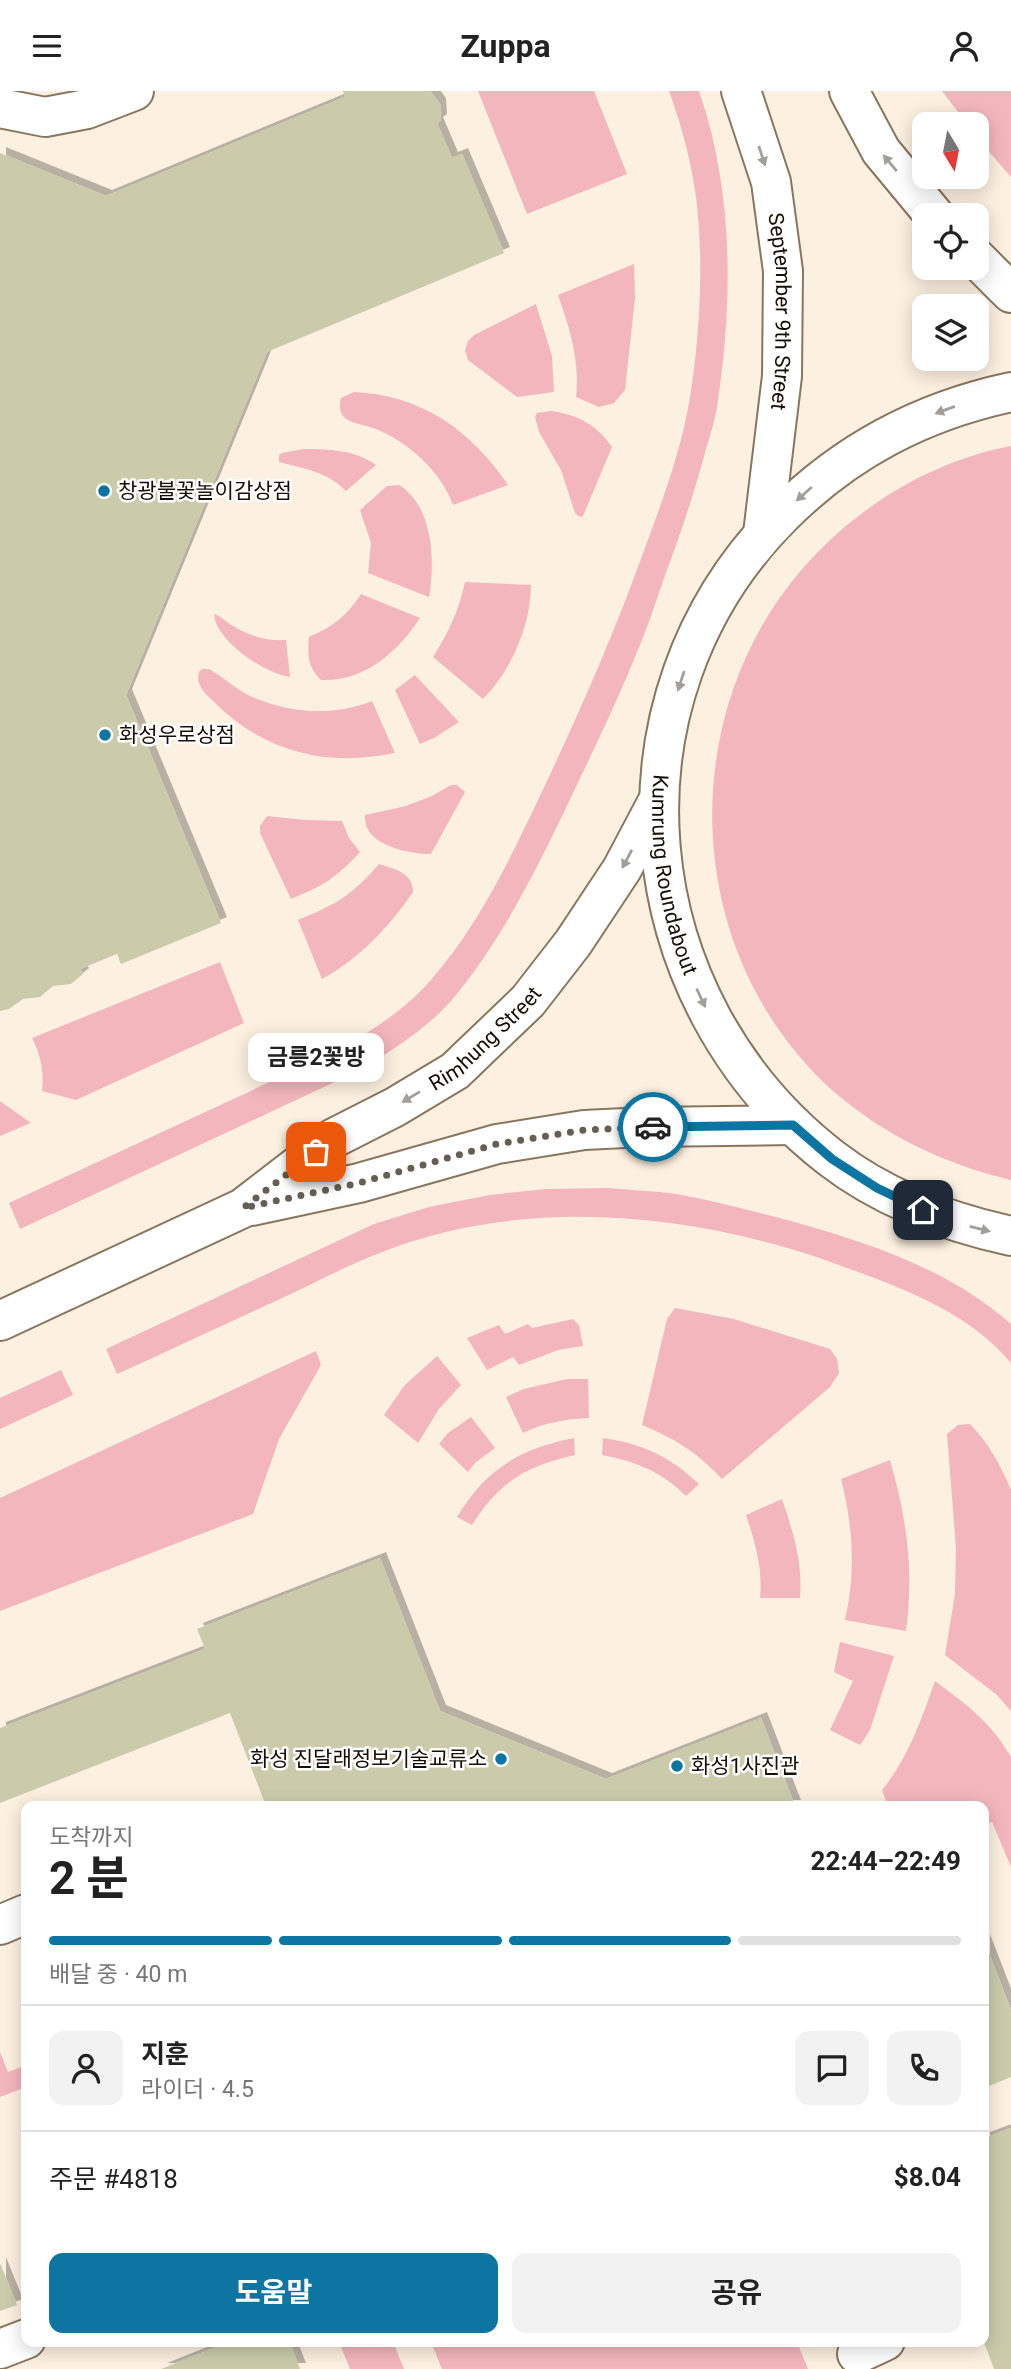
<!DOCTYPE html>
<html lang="ko">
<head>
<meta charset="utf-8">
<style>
	body { margin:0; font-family:Roboto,"Noto Sans KR",sans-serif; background:#f2f2f2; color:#222; height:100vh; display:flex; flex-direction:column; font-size:26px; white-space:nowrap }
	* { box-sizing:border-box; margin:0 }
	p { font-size:23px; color:#767676 }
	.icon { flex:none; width:38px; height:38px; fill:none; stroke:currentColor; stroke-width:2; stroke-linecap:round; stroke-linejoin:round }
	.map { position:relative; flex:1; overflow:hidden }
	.side { position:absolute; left:21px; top:1710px; width:968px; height:546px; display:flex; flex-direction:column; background:#fff; border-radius:14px; box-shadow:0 4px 18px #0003 }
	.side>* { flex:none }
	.needle { width:46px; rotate:170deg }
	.fabs { position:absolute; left:912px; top:21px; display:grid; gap:14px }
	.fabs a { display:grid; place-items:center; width:77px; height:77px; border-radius:14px; background:#fff; box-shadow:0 4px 18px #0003; font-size:35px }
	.pin { position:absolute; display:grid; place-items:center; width:60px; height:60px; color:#fff; margin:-30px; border-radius:14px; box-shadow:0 4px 10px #0006 }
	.courier { position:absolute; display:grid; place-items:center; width:70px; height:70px; margin:-35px; border:5px solid #0d75a1; border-radius:50%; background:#fff; color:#222; box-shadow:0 2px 9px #0007 }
	.bubble { position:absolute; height:49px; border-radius:14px; background:#fff; box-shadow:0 4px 18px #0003; font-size:23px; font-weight:700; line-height:49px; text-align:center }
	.summary em { font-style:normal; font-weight:700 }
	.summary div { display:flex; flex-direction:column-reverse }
	.summary { display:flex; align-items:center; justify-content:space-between; height:119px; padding:0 28px }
	h1 { font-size:46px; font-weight:700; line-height:52px }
	.bar { display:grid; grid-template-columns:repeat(4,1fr); gap:10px 7px; align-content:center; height:84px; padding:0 28px }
	.bar i { height:9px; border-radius:5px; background:#e0e0e0 }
	.bar .on { background:#0d75a1 }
	.bar p { grid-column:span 4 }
	.line { display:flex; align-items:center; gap:18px; padding:0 28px; border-top:2px solid #e0e0e0 }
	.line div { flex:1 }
	.round { display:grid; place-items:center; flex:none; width:74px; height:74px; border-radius:14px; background:#f2f2f2 }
	.primary-button { display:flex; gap:14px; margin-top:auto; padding:14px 28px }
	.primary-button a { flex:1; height:80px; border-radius:14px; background:#0d75a1; color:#fff; font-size:28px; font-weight:700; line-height:80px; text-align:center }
	.primary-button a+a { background:#f2f2f2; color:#222 }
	header { display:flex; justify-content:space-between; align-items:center; height:91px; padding:0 28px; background:#fff; font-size:32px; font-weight:700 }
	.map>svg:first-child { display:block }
</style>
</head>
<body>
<header><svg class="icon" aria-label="menu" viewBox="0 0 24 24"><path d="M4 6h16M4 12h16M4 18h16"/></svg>Zuppa<svg class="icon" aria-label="person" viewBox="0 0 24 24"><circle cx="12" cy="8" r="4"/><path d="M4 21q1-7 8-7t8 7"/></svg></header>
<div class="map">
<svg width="1011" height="2278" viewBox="0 0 1011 2278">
	<defs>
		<filter id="shadow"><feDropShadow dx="6" dy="-6" stdDeviation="0" flood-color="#0004"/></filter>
	</defs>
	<rect width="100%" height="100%" fill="#fcf0e0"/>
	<path fill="#f4b6bd" d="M 478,0 L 594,0 L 627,83 L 527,123 Z
		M 669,0 L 699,0 C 734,101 733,211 717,316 C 715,330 710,344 706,358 C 695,399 682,439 667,479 C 657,506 649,534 637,561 C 615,616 589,668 564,721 C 532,787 498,855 451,910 C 424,940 389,962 354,982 L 20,1138 L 9,1112 L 341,958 C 373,938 405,919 430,890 C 477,837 509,770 539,707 C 577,627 612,548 642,465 C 660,416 680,364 689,312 C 701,242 706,147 691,77 C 686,51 678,25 669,0 Z
		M 942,0 L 1011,0 L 1011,86 L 977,47 L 976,33 L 967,33 Z
		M 634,173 L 635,207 L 625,299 L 614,312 L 599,316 L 576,306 C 580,270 570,238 558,204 Z
		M 536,213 L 552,265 L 554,301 L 517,306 L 468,269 L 465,259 L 468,250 L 474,244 Z
		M 354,301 C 421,304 471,339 508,394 L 453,414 C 440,379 409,352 376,338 C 367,334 352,333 345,327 C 339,321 339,314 341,307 Z
		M 551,320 C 578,324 596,333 612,356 L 583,425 L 580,426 L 575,422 L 561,379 L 539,341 L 535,326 L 537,322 Z
		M 1011,355 L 1011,1089 C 945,1073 885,1045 833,1000 C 674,857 672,599 827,452 C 877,404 942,368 1011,355 Z
		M 304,358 C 328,358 356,359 376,374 L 346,400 C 326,380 305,378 279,371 L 279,364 L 282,362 Z
		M 399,394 C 434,416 435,471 429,506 L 368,482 L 371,452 L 360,419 L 387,395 Z
		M 465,491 L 531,494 C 531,534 511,580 483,608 L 433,566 C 449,541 459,519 465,491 Z
		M 361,503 L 420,527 C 398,561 364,591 321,589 C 308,577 307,563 309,546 C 332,536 347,525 361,503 Z
		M 214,523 C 221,525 226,531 233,535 C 249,545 266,550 286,549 L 290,586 C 265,583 215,549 214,523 Z
		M 202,578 L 209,578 C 223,586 236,598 250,605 C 289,622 332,626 372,610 L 395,662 C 327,676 266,662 215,612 C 206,603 195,595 199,581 Z
		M 415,584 L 459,631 L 434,647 L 420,653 L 395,599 Z
		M 451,694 L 457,694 L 465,701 L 431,763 C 409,763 362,754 365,724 L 406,715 L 432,705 Z
		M 267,725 L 305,729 L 342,730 L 349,747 L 360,761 C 336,787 323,795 291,808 L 260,742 L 260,735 Z
		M 379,773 C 394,778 413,781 413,801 C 389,836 360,867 322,888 L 298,829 C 337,813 351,805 379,773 Z
		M 220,871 L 244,932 L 76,1009 L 42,1000 C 44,980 41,965 32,947 Z
		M 0,1010 L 31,1032 L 0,1045 Z
		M 607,1097 C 630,1099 654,1100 676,1103 C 715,1110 753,1120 791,1130 C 869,1152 949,1178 1011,1233 L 1011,1272 C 969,1221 900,1196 839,1174 C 697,1122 526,1104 382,1161 C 353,1172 324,1187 295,1201 C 236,1228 177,1256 117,1283 L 106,1258 L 374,1133 L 429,1116 L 490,1104 L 546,1098 Z
		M 675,1217 L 734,1228 L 830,1258 L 837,1268 L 839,1282 L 830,1296 L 722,1388 C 697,1361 675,1348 642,1334 L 667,1228 Z
		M 573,1228 L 579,1234 L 583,1255 L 558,1259 L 519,1274 L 513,1266 L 487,1279 L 467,1247 L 499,1234 L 505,1243 L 528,1233 L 532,1237 Z
		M 316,1260 L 321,1274 L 279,1348 L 253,1423 L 0,1520 L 0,1407 Z
		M 437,1265 L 461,1294 L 439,1318 L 418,1352 L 384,1324 L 404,1295 Z
		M 61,1279 L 73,1304 L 0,1338 L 0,1307 Z
		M 567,1288 L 588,1288 L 589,1327 C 566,1328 543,1332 523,1342 L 506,1306 L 524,1298 Z
		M 471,1326 L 495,1357 L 475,1372 L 468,1381 L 439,1353 L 448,1342 Z
		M 970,1333 C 989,1353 1000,1373 1011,1399 L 1011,1620 L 997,1604 L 945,1564 L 955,1503 L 956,1457 L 947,1343 L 958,1334 Z
		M 574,1347 L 575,1364 C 526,1375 499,1391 472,1434 L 457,1426 C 486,1378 519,1358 574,1347 Z
		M 603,1347 C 643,1353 669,1365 699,1393 L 686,1405 C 662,1381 635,1370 602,1364 Z
		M 890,1369 C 907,1429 914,1478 906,1540 L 845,1529 C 856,1481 853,1435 841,1388 Z
		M 782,1408 C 793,1440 803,1472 800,1507 L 760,1507 C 763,1477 755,1451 746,1424 Z
		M 840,1551 L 894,1565 L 870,1639 L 860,1654 L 830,1639 L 853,1590 L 834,1581 Z
		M 935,1590 C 967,1614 991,1631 1011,1666 L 1011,1776 L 992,1731 L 984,1734 L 984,1715 L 888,1715 L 882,1699 C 908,1667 921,1630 935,1590 Z
		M 0,1961 L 8,1981 L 26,1974 L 26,1996 L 0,2006 Z
		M 339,2251 L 393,2251 L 404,2278 L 350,2278 Z
		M 431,2251 L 797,2251 L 808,2278 L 442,2278 Z"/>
	<path fill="#cbcbac" filter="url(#shadow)" d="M 343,0 L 430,0 L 440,13 L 441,29 L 437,32 L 452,67 L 462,63 L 504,162 L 267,261 L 126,604 L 221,832 L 121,873 L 117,863 L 80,878 L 83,883 L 71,893 L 53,895 L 40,906 L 23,908 L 9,918 L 0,920 L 0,62 L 106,105 L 345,6 Z
		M 380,1467 L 440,1620 L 606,1688 L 761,1627 L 795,1715 L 266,1715 L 230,1622 L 0,1712 L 0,1637 L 205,1558 L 197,1538 Z
		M 984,1849 L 1011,1919 L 1011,1986 L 984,1997 Z
		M 1011,2037 L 1011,2278 L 994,2278 L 984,2251 L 984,2047 Z
		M 0,2172 L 17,2214 L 0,2220 Z
		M 231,2250 L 289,2250 L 300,2278 L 161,2278 Z"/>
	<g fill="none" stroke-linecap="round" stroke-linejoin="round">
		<defs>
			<path id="minor" d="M 0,17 L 45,26 L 87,18 L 134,0
				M 0,1834 L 26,1823
				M 0,2258 L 26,2248
				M 857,2263 L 885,2250"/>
			<g id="major">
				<path d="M 252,1115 L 359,1092 L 497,1053 L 584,1039 L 646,1036 L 793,1034"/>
				<path id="s1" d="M 0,1230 L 243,1117 L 334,1047 L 395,1016 L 455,980 L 528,910 L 573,852 L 622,778 L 659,708"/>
			</g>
			<g id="highway">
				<path id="s2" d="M 741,0 L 771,91 L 783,180 L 782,285 L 763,443"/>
				<path d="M 849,0 L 881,60 L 934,124"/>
				<path d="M 976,167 L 1011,202"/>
				<path id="s3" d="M 1011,301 C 922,320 847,359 782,424 C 597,609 627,909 831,1067 C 884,1108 947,1131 1011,1145"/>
			</g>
		</defs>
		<use href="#minor" stroke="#88765e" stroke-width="42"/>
		<use href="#major" stroke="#88765e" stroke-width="42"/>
		<use href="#highway" stroke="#88765e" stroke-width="42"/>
		<use href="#minor" stroke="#fff" stroke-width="38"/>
		<use href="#major" stroke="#fff" stroke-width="38"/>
		<use href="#highway" stroke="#fff" stroke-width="38"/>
	</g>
	<defs><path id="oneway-solid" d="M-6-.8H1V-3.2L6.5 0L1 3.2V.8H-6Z" transform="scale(1.75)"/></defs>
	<g fill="#a29f9b">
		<use href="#oneway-solid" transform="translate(762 65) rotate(72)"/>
		<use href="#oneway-solid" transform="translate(890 72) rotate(-130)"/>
		<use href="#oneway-solid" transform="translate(945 319) rotate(160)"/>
		<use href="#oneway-solid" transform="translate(804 403) rotate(138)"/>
		<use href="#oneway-solid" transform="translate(681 590) rotate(108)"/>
		<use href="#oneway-solid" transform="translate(627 768) rotate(118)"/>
		<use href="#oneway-solid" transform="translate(701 907) rotate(65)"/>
		<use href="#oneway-solid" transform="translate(411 1006) rotate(149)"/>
		<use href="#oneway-solid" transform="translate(980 1138) rotate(14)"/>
	</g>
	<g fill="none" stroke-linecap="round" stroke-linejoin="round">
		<path stroke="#665e52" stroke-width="7" stroke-dasharray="0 12.6" d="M 316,1061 L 243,1117 L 359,1092 L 497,1053 L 584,1039 L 653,1036"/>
		<path stroke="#0d75a1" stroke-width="9" d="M 653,1036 L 793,1034 L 832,1068 L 877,1097 L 923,1119"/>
	</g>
	<g fill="#0d75a1" stroke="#fff" stroke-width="2.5">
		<circle cx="104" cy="400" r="7"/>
		<circle cx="105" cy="644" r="7"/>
		<circle cx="501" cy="1668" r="7"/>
		<circle cx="677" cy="1675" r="7"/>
	</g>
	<g text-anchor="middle" stroke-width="5" stroke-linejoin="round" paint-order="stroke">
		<g font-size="21" fill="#160f06" stroke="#fff">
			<text dy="7" stroke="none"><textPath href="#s2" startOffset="226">September 9th Street</textPath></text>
			<text dy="7" stroke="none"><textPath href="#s3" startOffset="658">Kumrung Roundabout</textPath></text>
			<text dy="7" stroke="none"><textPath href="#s1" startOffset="565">Rimhung Street</textPath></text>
		</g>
		<g font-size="21" fill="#160f06" stroke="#fff" text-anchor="start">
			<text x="118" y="407">창광불꽃놀이감상점</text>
			<text x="119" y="651">화성우로상점</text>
			<text x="487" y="1675" text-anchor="end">화성 진달래정보기술교류소</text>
			<text x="691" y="1682">화성1사진관</text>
		</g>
	</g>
</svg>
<div class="fabs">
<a><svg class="needle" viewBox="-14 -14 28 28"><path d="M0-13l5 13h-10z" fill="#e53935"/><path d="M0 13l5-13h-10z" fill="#767676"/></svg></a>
<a><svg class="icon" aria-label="locate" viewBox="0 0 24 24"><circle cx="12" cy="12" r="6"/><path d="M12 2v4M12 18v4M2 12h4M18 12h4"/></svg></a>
<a><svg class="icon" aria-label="layers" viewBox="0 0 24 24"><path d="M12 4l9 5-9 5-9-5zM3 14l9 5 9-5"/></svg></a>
</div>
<div class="pin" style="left:316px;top:1061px;background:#ea580c"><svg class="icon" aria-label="bag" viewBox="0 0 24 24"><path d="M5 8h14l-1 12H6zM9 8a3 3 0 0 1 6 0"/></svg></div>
<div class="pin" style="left:923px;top:1119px;background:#1f2937"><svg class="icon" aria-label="home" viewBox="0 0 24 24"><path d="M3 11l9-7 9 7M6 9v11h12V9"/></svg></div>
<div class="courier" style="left:653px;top:1036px"><svg class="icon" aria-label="car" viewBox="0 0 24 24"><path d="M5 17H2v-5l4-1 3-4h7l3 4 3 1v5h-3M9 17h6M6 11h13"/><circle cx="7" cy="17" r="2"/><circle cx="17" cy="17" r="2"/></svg></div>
<div class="bubble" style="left:248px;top:942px;width:136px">금릉2꽃방</div>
<section class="side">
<div class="summary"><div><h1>2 분</h1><p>도착까지</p></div><em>22:44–22:49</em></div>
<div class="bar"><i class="on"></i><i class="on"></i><i class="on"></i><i></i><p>배달 중 · 40 m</p></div>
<div class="line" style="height:126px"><a class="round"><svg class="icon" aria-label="person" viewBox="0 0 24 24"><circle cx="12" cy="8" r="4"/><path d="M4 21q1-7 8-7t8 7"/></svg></a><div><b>지훈</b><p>라이더 · 4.5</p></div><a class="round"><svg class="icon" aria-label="chat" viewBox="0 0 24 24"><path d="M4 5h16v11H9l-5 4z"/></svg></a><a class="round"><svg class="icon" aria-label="phone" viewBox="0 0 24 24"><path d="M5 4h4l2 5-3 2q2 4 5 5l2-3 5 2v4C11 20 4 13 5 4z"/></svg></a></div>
<div class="line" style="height:91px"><div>주문 #4818</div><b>$8.04</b></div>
<div class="primary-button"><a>도움말</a><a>공유</a></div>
</section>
</div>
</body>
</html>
